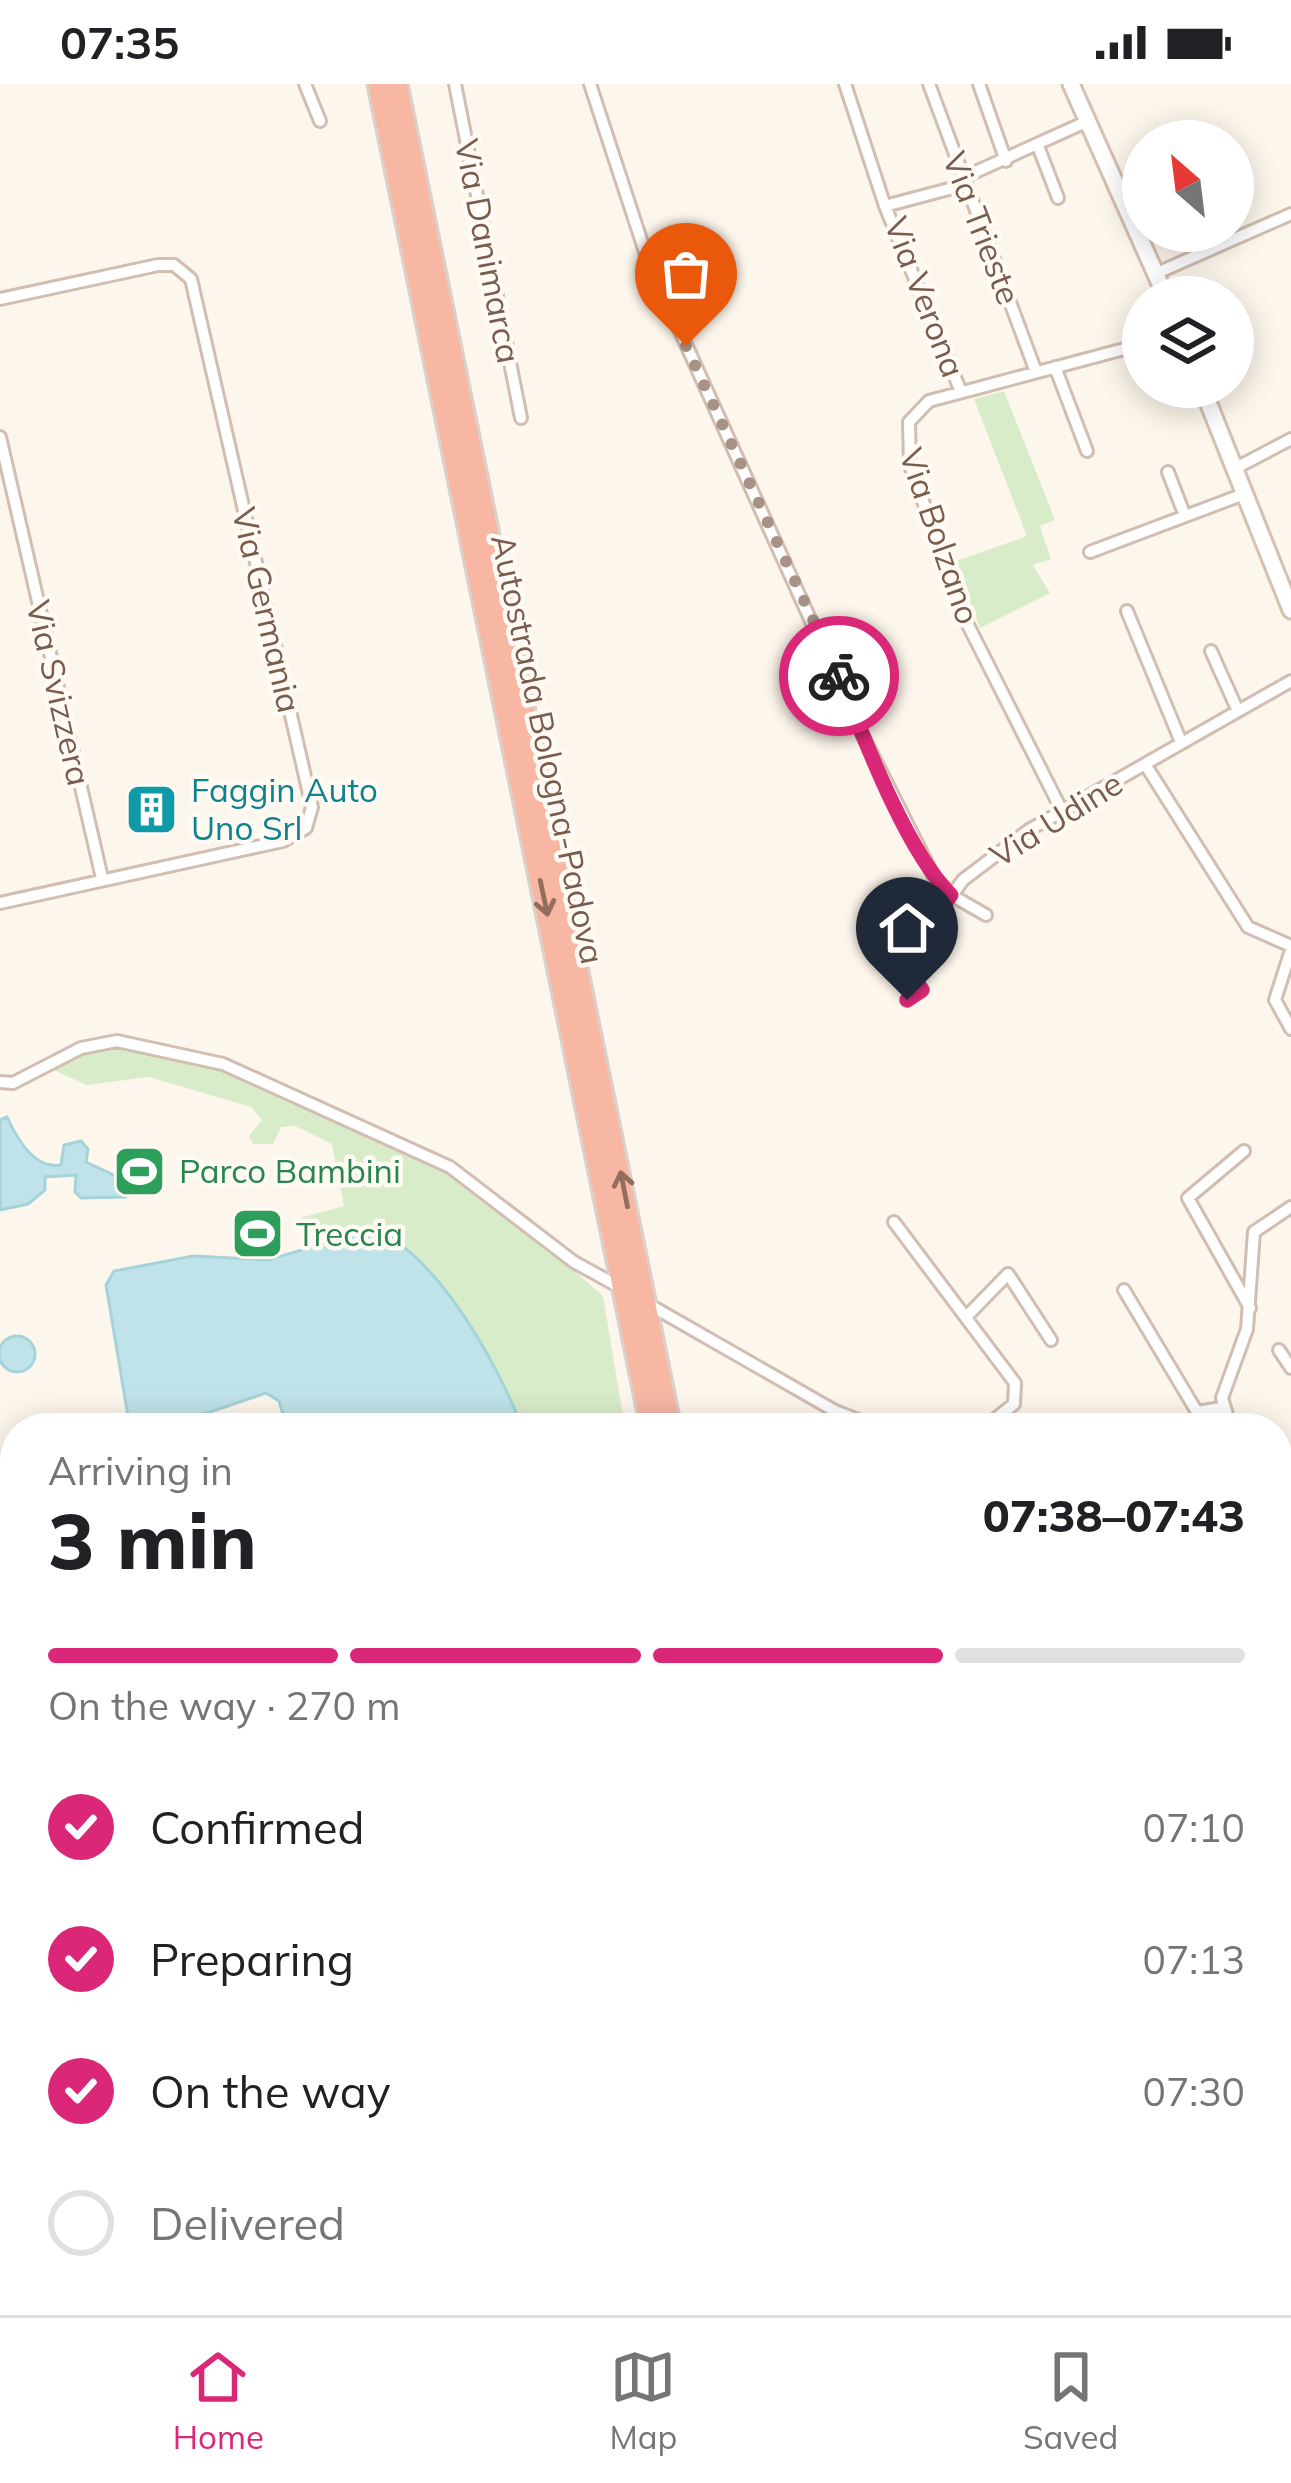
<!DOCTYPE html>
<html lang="en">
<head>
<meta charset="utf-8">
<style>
	body { margin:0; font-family:Mulish,sans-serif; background:#f2f2f2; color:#202124; height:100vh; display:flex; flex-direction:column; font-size:45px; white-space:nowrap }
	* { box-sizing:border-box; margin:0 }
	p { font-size:39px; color:#757577 }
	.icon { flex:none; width:66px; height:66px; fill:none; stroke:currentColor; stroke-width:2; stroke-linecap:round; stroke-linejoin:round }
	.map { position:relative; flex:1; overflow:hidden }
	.panel { position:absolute; left:0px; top:1329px; width:1293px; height:903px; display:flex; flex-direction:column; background:#fff; border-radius:48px 48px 0 0; box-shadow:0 6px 30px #0003 }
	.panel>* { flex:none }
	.needle { width:78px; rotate:332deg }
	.controls { position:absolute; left:1122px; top:36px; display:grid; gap:24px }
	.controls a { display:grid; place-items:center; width:132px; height:132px; border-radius:50%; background:#fff; box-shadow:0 6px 30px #0003; font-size:60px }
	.pin { position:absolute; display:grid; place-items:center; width:102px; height:102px; color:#fff; margin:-123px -51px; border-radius:50% 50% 50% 0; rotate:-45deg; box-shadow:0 0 12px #0007 }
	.pin .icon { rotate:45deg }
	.courier { position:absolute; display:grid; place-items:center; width:120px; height:120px; margin:-60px; border:9px solid #db2777; border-radius:50%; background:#fff; color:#222; box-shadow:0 3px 15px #0007 }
	.headline em { font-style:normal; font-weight:800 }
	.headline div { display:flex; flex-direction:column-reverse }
	.headline { display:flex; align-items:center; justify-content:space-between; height:204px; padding:0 48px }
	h1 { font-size:78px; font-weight:800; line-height:90px }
	.bar { display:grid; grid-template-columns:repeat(4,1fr); gap:18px 12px; align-content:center; height:144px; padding:0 48px }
	.bar i { height:15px; border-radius:9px; background:#e0e0e0 }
	.bar .active { background:#db2777 }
	.bar p { grid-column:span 4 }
	ol { padding:0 48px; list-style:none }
	li { display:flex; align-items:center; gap:36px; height:132px }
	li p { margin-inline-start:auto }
	li .icon { padding:12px; border-radius:50%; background:#db2777; color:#fff; stroke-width:4 }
	li:last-child { color:#757577 }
	li i { width:66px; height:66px; border:6px solid #e0e0e0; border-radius:50% }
	.status { display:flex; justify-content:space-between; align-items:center; height:84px; padding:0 60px; background:#fff; direction:ltr }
	.status svg { height:33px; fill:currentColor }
	.dock { display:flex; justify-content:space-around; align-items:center; height:168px; border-top:3px solid #e0e0e0; background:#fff; font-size:33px; color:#757577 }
	.dock a { display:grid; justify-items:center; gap:6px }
	.dock .active { color:#db2777 }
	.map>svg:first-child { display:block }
</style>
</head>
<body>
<div class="status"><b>07:35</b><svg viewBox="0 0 49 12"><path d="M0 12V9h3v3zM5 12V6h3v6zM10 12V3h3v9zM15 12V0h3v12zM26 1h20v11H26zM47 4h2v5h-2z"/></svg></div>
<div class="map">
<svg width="1291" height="2231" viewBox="0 0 1291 2231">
	<rect width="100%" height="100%" fill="#fdf6ec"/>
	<path fill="#d8ecc9" d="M 1004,307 L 1055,436 L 1040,442 L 1051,475 L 1033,481 L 1050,509 L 980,544 L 954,478 L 1027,452 L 974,315 Z
		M 157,959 L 223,982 L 450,1085 L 493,1116 L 603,1212 L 625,1344 L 523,1344 C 494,1276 443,1180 376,1144 L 302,1166 L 300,1134 L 344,1122 L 332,1060 L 295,1042 L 281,1043 L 273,1060 L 253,1060 L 249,1052 L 262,1036 L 251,1023 L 149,993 L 87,1001 L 51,985 L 84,968 Z
		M 15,1463 L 15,1630 L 0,1633 L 0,1465 Z"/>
	<path fill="#bfe3e8" stroke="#a5d3da" stroke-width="3" d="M 7,1033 C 17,1055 35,1086 61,1081 L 64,1061 L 81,1057 L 88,1065 L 86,1078 L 116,1092 L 125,1113 L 81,1114 L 75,1108 L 76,1091 L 45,1093 L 45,1106 L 28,1120 L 0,1126 L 0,1036 Z
		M 143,1068 L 156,1070 L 159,1085 L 129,1109 L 123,1090 Z
		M 376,1144 C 443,1180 494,1275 523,1344 L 287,1344 L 279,1317 L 266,1309 L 175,1340 L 130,1344 L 106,1201 L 114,1187 L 193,1172 L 268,1176 Z
		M-1 1270a18 18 0 1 1 36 0a18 18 0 1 1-36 0Z"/>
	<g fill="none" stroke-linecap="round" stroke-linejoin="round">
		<path stroke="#a5d3da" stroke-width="3" d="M 1278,1701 L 1291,1708"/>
		<defs>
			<path id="street" d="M 305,0 L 320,37
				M 455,0 L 521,334
				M 590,0 L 647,174 L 862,650 L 934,793 L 951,811 L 986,831
				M 845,0 L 885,122
				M 929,0 L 1036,288
				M 979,0 L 1006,77
				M 1038,62 L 1058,114
				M 962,94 L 1088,37
				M 1157,189 L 1291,130
				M 0,215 L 158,181 L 174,181 L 191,195 L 312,723 L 306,744 L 283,757 L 0,819
				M 1055,283 L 1087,367
				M 961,308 L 885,122 L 964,101
				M 0,353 L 102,794
				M 1234,385 L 1291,355
				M 1168,388 L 1185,432
				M 1090,468 L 1244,410
				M 1127,527 L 1181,658
				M 1211,567 L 1237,625
				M 1145,680 L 1248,843 L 1291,862
				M 1061,725 L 965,535 L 910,381 L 909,338 L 929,317 L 1143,260
				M 1291,866 L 1275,916 L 1291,945
				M 907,916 L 922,906 L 899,871 L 923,851 L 963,796 L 1029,746 L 1291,597
				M 0,998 L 13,999 L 81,964 L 117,957 L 223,980 L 450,1083 L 574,1178 L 616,1201
				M 1244,1067 L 1188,1114 L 1250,1224
				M 894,1138 L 1015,1299 L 1014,1320 L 984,1344
				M 1124,1206 L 1197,1328 L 1222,1324
				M 655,1224 L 835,1327 L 878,1344
				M 968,1231 L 1008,1190 L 1051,1256
				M 1279,1266 L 1291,1284
				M 1231,1344 L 1222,1314 L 1247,1245 L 1254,1148 L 1291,1123
				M 1278,1408 L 1291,1408
				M 0,1642 L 15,1643
				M 1278,1741 L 1291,1747
				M 2,1816 L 15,1807
				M 1063,2217 L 1066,2231"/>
			<path id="secondary" d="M 1071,0 L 1166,213
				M 1202,303 L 1291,526"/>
			<path id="primary" d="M 1278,1565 L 1291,1567
				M 1278,1581 L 1291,1583
				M 0,1655 L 15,1653
				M 0,1678 L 15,1675"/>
			<path id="highway" d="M 379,0 L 652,1344
				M 396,0 L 670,1344
				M 806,2217 L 815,2231
				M 848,2217 L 851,2231
				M 910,2231 L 922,2217"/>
		</defs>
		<use href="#street" stroke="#d1beb0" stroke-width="16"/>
		<use href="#secondary" stroke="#d6c0b0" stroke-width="21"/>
		<use href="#primary" stroke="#dad1cd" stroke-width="22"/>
		<use href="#highway" stroke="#dad1cd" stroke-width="27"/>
		<use href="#street" stroke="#fff" stroke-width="10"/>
		<use href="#secondary" stroke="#fff" stroke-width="15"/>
		<use href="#primary" stroke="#fbd9a5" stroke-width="16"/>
		<use href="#highway" stroke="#f7b7a3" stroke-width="21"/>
	</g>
	<defs><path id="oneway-shaft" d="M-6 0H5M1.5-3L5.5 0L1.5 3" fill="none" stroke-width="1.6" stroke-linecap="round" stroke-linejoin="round" transform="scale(3)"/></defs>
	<g stroke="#936e5e">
		<use href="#oneway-shaft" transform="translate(544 814) rotate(78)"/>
		<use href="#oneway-shaft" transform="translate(624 1105) rotate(-101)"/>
	</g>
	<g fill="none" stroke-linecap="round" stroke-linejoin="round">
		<path stroke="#a89285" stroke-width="12" stroke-dasharray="0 21.6" d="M 686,262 L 839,592"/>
		<path stroke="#db2777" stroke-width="15" d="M 839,592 C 863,652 906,767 951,811 L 923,851 L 898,871 L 922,906 L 907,916"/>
	</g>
	<defs>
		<symbol id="building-square" viewBox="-11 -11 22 22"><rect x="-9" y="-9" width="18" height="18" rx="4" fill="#0f9aa8" stroke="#fffaf3"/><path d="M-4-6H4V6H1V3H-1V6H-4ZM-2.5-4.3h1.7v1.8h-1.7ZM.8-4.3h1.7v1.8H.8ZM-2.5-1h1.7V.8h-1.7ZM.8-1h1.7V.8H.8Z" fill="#fff"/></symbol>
		<symbol id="stadium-square" viewBox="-11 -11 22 22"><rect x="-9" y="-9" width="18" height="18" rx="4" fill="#2e9e5b" stroke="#fffaf3"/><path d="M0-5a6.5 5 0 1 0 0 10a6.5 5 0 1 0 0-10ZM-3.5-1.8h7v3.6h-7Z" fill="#fff"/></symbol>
	</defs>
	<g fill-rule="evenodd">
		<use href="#building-square" x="122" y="696" width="59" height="59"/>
		<use href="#stadium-square" x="110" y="1058" width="59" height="59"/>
		<use href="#stadium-square" x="228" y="1120" width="59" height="59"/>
	</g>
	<g text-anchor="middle" stroke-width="9" stroke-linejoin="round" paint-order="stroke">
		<g font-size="33" fill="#7a5c4d" stroke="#fffaf3">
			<text transform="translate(982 144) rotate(69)" y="12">Via Trieste</text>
			<text transform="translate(488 167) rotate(79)" y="12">Via Danimarca</text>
			<text transform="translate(925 213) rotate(69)" y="12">Via Verona</text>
			<text transform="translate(940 452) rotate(71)" y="12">Via Bolzano</text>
			<text transform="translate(267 526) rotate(77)" y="12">Via Germania</text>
			<text transform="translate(59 609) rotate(77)" y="12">Via Svizzera</text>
			<text transform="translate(548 665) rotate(78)" y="12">Autostrada Bologna-Padova</text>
			<text transform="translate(1056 735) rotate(-32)" y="12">Via Udine</text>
		</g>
		<g font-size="33" fill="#0d838f" stroke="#fffaf3" text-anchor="start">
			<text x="191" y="718">Faggin Auto<tspan x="191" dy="38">Uno Srl</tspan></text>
		</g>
		<g font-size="33" fill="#27864d" stroke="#fffaf3" text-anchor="start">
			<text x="179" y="1099">Parco Bambini</text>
			<text x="296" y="1162">Treccia</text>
		</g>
	</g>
</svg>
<div class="controls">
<a><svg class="needle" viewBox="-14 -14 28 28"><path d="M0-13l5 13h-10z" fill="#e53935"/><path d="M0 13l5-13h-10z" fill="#757577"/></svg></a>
<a><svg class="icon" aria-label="layers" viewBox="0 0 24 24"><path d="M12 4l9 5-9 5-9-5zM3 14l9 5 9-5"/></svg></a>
</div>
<div class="pin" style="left:686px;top:262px;background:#ea580c"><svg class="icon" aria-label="bag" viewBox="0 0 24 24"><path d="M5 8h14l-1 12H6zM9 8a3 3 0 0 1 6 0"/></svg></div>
<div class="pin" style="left:907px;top:916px;background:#1f2937"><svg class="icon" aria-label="home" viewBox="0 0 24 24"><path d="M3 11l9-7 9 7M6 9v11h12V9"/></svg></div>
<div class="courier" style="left:839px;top:592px"><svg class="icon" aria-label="bike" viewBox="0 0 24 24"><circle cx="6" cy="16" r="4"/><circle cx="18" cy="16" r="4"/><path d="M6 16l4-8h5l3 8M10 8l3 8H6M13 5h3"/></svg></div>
<section class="panel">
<div class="headline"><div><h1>3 min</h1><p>Arriving in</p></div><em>07:38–07:43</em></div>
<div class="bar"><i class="active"></i><i class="active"></i><i class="active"></i><i></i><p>On the way · 270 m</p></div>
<ol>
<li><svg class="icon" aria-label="check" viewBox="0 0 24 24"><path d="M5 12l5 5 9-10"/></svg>Confirmed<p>07:10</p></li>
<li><svg class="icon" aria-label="check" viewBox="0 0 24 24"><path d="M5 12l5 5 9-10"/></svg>Preparing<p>07:13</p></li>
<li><svg class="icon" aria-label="check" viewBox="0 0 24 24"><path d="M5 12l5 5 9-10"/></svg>On the way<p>07:30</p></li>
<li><i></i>Delivered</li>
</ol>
</section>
</div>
<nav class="dock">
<a class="active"><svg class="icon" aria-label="home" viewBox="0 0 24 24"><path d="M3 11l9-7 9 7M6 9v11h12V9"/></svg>Home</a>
<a><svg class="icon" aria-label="map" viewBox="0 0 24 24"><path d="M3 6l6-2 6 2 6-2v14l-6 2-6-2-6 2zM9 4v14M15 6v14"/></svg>Map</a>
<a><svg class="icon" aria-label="saved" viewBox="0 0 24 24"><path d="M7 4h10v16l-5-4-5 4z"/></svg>Saved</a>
</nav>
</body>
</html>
